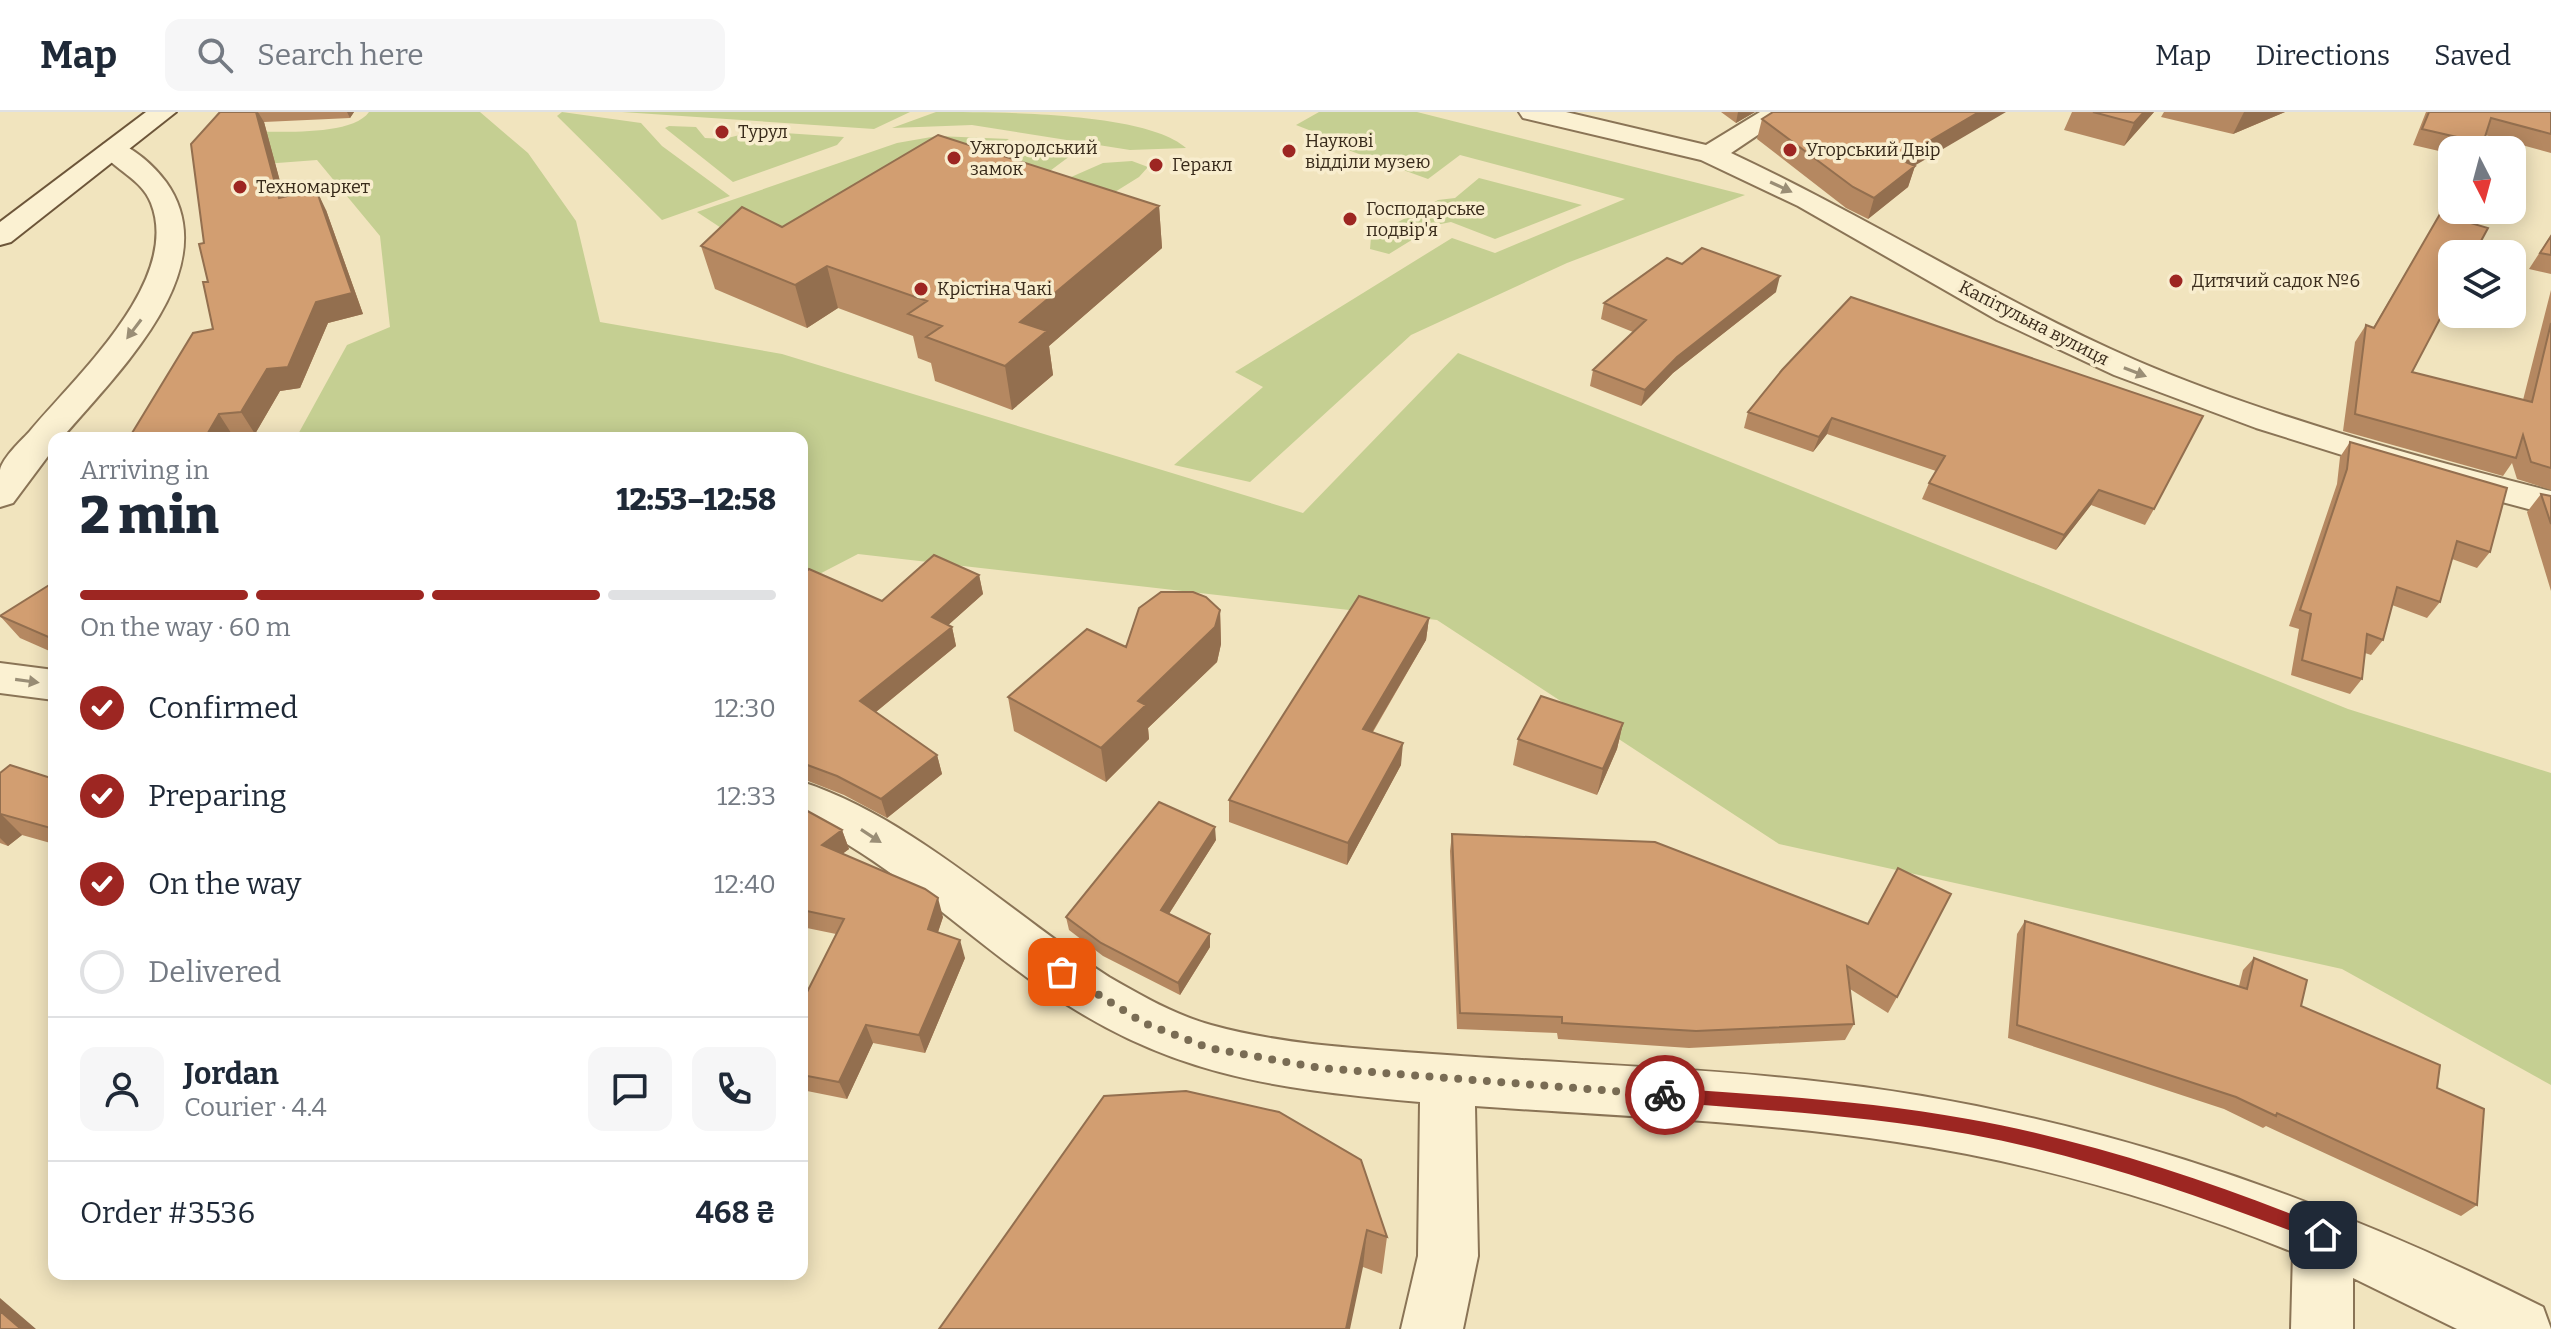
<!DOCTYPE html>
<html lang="en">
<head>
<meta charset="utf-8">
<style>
	body { margin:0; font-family:Bitter,serif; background:#f6f6f7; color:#1f2937; height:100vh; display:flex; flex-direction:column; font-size:30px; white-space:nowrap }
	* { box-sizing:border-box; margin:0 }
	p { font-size:26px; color:#747a83 }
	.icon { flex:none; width:44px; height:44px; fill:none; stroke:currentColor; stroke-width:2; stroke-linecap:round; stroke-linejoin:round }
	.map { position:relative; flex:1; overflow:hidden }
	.side { position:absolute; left:48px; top:320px; width:760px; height:848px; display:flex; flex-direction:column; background:#fff; border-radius:16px; box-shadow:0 4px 20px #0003 }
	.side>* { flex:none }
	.needle { width:52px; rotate:174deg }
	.controls { position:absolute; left:2438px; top:24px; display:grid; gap:16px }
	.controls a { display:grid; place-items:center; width:88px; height:88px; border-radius:16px; background:#fff; box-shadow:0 4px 20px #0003; font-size:40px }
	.pin { position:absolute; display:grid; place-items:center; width:68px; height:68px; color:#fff; margin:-34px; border-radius:16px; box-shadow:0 4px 12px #0006 }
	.courier { position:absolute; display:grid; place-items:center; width:80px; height:80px; margin:-40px; border:6px solid #9d2622; border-radius:50%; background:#fff; color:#222; box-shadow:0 2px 10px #0007 }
	.headline em { font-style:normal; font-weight:800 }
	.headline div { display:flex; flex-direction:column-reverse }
	.headline { display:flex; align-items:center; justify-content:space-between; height:136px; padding:0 32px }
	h1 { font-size:52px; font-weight:800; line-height:60px }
	.bar { display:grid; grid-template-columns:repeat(4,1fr); gap:12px 8px; align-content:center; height:96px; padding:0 32px }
	.bar i { height:10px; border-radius:6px; background:#e0e1e3 }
	.bar .selected { background:#9d2622 }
	.bar p { grid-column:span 4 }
	.line { display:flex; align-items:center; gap:20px; padding:0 32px; border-top:2px solid #e0e1e3 }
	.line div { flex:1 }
	.round { display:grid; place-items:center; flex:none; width:84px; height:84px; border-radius:16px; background:#f6f6f7 }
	ol { padding:0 32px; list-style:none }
	li { display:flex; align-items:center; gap:24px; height:88px }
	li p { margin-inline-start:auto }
	li .icon { padding:8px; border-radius:50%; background:#9d2622; color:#fff; stroke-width:4 }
	li:last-child { color:#747a83 }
	li i { width:44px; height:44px; border:4px solid #e0e1e3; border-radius:50% }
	header { display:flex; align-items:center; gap:48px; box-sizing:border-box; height:112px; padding:0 40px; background:#fff; border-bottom:2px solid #e0e1e3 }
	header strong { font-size:38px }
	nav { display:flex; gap:44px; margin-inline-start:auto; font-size:28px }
	.search { width:560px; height:72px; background:#f6f6f7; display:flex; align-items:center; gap:20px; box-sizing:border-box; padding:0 28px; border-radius:16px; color:#747a83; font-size:30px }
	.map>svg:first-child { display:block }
</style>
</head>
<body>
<header>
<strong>Map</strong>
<div class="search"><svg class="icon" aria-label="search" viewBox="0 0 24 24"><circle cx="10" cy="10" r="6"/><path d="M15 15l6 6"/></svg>Search here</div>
<nav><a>Map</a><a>Directions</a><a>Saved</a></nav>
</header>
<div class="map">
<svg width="2551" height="1217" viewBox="0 0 2551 1217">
	<rect width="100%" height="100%" fill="#f1e4be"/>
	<path fill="#c5cf92" d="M 369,0 L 480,0 L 528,41 L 576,109 L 600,210 L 782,242 L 1303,401 L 1458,241 L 2348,597 L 2551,661 L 2551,973 L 2342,857 L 1779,732 L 1437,508 L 858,442 L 802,471 L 802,326 L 296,326 L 347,233 L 390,215 L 380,124 L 317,48 L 226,55 L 256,20 C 283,19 352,24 369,0 Z
		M 562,0 L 641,11 L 662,34 L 730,84 L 662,108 L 557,4 Z
		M 622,0 L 910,0 L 874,17 Z
		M 936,0 C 997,0 1147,0 1186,36 L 1130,38 L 972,13 L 892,16 Z
		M 1319,0 L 1417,0 L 1745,83 L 1567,151 L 1411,223 L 1250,370 L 1174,353 L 1263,275 L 1235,260 L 1452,126 L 1495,141 L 1625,87 L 1460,43 L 1428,67 L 1312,25 L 1314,20 L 1296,13 Z
		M 669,14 L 696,15 L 705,26 L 724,27 L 755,19 L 844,25 L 837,33 L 733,70 L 665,16 Z
		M 937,24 L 1009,27 L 962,55 L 768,147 L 697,100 L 897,31 Z
		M 1025,30 L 1074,41 L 1019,82 L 976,60 Z
		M 1132,49 L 1148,55 L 1139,65 L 1102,88 L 1062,69 L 1103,51 Z
		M 1479,66 L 1582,93 L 1495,127 L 1451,110 L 1436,113 L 1389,142 L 1370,137 L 1371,125 L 1438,88 L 1455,86 Z"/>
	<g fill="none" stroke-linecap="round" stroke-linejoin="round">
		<defs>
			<path id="street" d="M 1519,0 L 1566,0 L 1706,33 L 1760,0 L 1792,0 L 1731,41 C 1868,105 1996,187 2135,248 C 2263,303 2416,345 2551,379 L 2551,403 L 2438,373 L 2256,316 L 2114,263 L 1997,208 L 1798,94 L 1701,48 L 1523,6 Z
				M 114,30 C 134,35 154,54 166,70 C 228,157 116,262 62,326 L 54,326 L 54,336 L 13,391 L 0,395 C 0,384 0,369 0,358 C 3,345 21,329 30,319 C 75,265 182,169 151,91 C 141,66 114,58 100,38 L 104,32 Z
				M 0,551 L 54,558 L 54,588 L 0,581 Z
				M 802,670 C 911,705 1013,803 1109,865 C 1142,884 1175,903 1211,913 C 1287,934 1369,937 1447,943 C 1567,952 1686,955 1805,968 C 2066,995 2310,1078 2543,1195 L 2551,1217 L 2457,1217 L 2353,1166 L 2353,1217 L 2291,1217 L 2293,1140 C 2167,1089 2032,1050 1897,1030 C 1757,1009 1616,1004 1475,994 L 1478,1144 L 1463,1217 L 1401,1217 L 1418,1144 L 1420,990 C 1267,976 1165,963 1036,872 C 959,817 888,749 802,707 Z"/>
			<path id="secondary" d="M 146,0 L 176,0 L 11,130 L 0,133 L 0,110 Z"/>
		</defs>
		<use href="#street" stroke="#8a7456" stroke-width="4"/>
		<use href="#secondary" stroke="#6c5539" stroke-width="4"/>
		<use href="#street" fill="#fbf1d2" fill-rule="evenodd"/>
		<use href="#secondary" fill="#fbf1d2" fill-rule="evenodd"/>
	</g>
	<path fill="#b58861" d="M 220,0 L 354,0 L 350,6 L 264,10 L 284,85 L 326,98 L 363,202 L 328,211 L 300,276 L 280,279 L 255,322 L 233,324 L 232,326 L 129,326 L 213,217 L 204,131 Z
		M 1721,0 L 1755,0 L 1736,11 Z
		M 2072,0 L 2154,0 L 2124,34 L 2064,18 Z
		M 2164,0 L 2285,0 L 2233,22 L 2161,5 Z
		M 2426,0 L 2551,0 L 2551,41 L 2485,23 L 2483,31 L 2478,38 L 2452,38 L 2452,42 L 2413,33 Z
		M 1762,7 L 1914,54 L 1915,54 L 1908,75 L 1868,107 L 1846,96 L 1757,27 Z
		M 1159,94 L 1162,136 L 1049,234 L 1053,263 L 1012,298 L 935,269 L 931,251 L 918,246 L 913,224 L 838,196 L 807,216 L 715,177 L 701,134 L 782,115 Z
		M 2440,102 L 2412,260 L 2523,288 L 2551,178 L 2551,378 L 2517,367 L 2512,351 L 2503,364 L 2343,319 L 2355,230 L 2366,213 L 2373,216 Z
		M 2551,123 L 2551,162 L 2529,157 Z
		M 1682,152 L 1776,180 L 1673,261 L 1641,294 L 1590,274 L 1593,258 L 1633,220 L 1601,207 L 1604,191 Z
		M 1782,258 L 2154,397 L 2145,413 L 2091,393 L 2056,438 L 1922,387 L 1929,371 L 1936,359 L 1827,322 L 1813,340 L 1744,316 L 1748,300 Z
		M 2350,330 L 2490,440 L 2477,456 L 2452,447 L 2440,490 L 2427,506 L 2392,493 L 2383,528 L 2371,543 L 2365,541 L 2362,567 L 2350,582 L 2291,563 L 2299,517 L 2289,514 L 2337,372 L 2340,345 Z
		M 2541,382 L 2551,384 L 2551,479 L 2527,400 Z
		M 802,463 L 882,489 L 979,463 L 983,482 L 948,513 L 952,515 L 956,534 L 876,600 L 937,643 L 942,662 L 887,706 L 844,683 L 803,667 L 802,668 Z
		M 54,470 L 54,541 L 20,526 L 0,504 Z
		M 1220,498 L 1221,532 L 1217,550 L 1148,616 L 1149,627 L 1106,670 L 1014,619 L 1008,585 L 1126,535 Z
		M 1429,506 L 1426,528 L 1373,620 L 1401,653 L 1347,753 L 1229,710 L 1229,688 Z
		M 1623,611 L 1617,637 L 1597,683 L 1513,653 L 1518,627 Z
		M 0,661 L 54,667 L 54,732 L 22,723 L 8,734 L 0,731 Z
		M 802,696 L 842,718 L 849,737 L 842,742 L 943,805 L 938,820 L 965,846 L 925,941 L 873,931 L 847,987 L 802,978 L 802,890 L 836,822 L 802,815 Z
		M 1452,722 L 1655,730 L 1897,885 L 1888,901 L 1850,877 L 1854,912 L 1845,928 L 1689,936 L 1558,927 L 1557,921 L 1457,917 L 1450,739 Z
		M 1216,728 L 1169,802 L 1210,835 L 1180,883 L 1103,844 L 1069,818 L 1066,805 Z
		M 2025,809 L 2239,874 L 2243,858 L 2254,846 L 2301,894 L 2437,976 L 2477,1093 L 2461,1104 L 2266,1014 L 2263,1016 L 2224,997 L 2008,926 L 2017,822 Z
		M 1104,984 L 1387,1125 L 1382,1162 L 1363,1155 Z"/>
	<path fill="#936f4f" d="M 256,0 L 258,0 L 264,10 L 290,106 L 279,86 Z
		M 347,0 L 354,0 L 350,6 Z
		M 1738,0 L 1755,0 L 1736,11 Z
		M 1979,0 L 2006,0 L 1892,67 L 1899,47 Z
		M 2144,0 L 2154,0 L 2124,34 L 2134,11 Z
		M 2244,0 L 2285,0 L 2233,22 Z
		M 1915,54 L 1908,75 L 1868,107 L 1874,86 Z
		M 316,77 L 326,98 L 363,202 L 328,211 L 300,276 L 280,279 L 255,322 L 241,300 L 267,257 L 316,190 Z
		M 1159,94 L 1162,136 L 1049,234 L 1053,263 L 1012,298 L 1005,254 L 1020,210 Z
		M 827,154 L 838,196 L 807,216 L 795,173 Z
		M 1780,164 L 1776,180 L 1673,261 L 1641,294 L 1645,278 L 1677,245 Z
		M 219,302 L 233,324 L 232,326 L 205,326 Z
		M 1832,306 L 1827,322 L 1813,340 L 1819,325 Z
		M 2099,378 L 2091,393 L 2056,438 L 2064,423 Z
		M 979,463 L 983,482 L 936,524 L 932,505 Z
		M 1220,498 L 1221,532 L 1217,550 L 1148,616 L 1149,627 L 1106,670 L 1101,636 L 1138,589 Z
		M 1429,506 L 1426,528 L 1361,639 L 1363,617 Z
		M 952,515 L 956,534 L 866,608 L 860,589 Z
		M 1623,611 L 1617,637 L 1597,683 L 1603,657 Z
		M 1403,631 L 1401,653 L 1347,753 L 1348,731 Z
		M 937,643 L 942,662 L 887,706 L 881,687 Z
		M 1,702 L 22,723 L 8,734 L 0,726 L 0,703 Z
		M 1215,715 L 1216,728 L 1163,811 L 1161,798 Z
		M 842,718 L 849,737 L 829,752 L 822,733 Z
		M 938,786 L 943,805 L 933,835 L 928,817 Z
		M 1210,822 L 1210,835 L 1180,883 L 1178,871 Z
		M 960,828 L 965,846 L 925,941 L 919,923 Z
		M 866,913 L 873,931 L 847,987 L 839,970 Z
		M 1367,1118 L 1363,1155 L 1350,1217 L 1346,1217 Z
		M 0,1186 L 36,1217 L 21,1217 L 0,1199 Z"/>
	<path fill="#d29e71" stroke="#936f4f" stroke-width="2" d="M 220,0 L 256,0 L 279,86 L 316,77 L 352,181 L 316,190 L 288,255 L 267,257 L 241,300 L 219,302 L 205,326 L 129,326 L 193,221 L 213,217 L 203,170 L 208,170 L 199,132 L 204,131 L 191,32 Z
		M 1773,0 L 1979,0 L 1899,47 L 1915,54 L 1874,86 L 1853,75 L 1762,7 Z
		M 2093,0 L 2144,0 L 2134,11 Z
		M 2429,0 L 2551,0 L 2551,22 L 2491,6 L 2483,31 L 2422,17 Z
		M 938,23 L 1159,94 L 1020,210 L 1047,219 L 1005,254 L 926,225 L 942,214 L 908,202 L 927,189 L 827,154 L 795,173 L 701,134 L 742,95 L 782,115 Z
		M 2440,102 L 2488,116 L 2474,142 L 2452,142 L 2452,184 L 2412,260 L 2532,290 L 2551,211 L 2551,356 L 2531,350 L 2523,323 L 2516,346 L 2355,302 L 2366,213 L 2374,216 Z
		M 2551,124 L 2551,143 L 2540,141 Z
		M 1702,136 L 1780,164 L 1677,245 L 1645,278 L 1593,258 L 1646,208 L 1604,191 L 1667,146 L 1682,152 Z
		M 1851,185 L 2203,304 L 2154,397 L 2099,378 L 2064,423 L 1929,371 L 1945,344 L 1832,306 L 1819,325 L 1748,300 L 1782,258 Z
		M 2350,330 L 2507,376 L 2490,440 L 2457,429 L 2440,490 L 2397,475 L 2383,528 L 2367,522 L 2362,567 L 2302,548 L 2311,502 L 2300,498 L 2347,357 Z
		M 2541,382 L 2551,384 L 2551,412 Z
		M 934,443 L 979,463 L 932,505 L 952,515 L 860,589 L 937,643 L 881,687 L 837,664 L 802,651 L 802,463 L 809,457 L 882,489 Z
		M 54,470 L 53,527 L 0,504 Z
		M 1161,480 L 1193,480 L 1206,485 L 1220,498 L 1215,515 L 1138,589 L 1146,593 L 1101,636 L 1008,585 L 1087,517 L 1126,535 L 1139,496 Z
		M 1359,484 L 1429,506 L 1363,617 L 1403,631 L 1348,731 L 1229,688 Z
		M 1541,584 L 1623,611 L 1603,657 L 1518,627 Z
		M 10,653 L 54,667 L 54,717 L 1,702 L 0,703 L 0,661 Z
		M 1159,690 L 1215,715 L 1161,798 L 1210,822 L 1178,871 L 1101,831 L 1066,805 Z
		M 802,696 L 842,718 L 822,733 L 925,777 L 938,786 L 928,817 L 960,828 L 919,923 L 866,913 L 839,970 L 802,963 L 802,890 L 844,807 L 802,798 Z
		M 1452,722 L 1655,730 L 1868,812 L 1898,756 L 1951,782 L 1897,885 L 1847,854 L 1854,912 L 1696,919 L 1562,911 L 1562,905 L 1460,901 Z
		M 2025,809 L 2247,877 L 2254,846 L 2307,868 L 2301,894 L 2440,953 L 2437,976 L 2484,997 L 2477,1093 L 2277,1001 L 2276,1004 L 2236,985 L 2017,913 Z
		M 1186,979 L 1279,1000 L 1361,1048 L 1387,1125 L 1367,1118 L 1346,1217 L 939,1217 L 1104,984 Z
		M 0,1199 L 21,1217 L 0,1217 Z"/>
	<defs><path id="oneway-solid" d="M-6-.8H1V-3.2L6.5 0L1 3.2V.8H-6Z" transform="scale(2)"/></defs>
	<g fill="#9a8e76">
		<use href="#oneway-solid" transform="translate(1781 75) rotate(25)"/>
		<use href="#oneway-solid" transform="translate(134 217) rotate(127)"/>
		<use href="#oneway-solid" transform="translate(2135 260) rotate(21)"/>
		<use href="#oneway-solid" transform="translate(27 569) rotate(8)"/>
		<use href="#oneway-solid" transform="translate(871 724) rotate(33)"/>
	</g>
	<path fill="#9d2622" d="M 1665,976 C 1766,983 1868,989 1968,1007 C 2091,1029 2213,1070 2329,1117 L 2331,1123 L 2323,1131 C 2208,1087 2089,1044 1968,1022 C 1868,1004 1766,998 1665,990 L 1657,983 Z"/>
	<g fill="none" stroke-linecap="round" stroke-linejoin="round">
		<path stroke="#796c54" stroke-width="8" stroke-dasharray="0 14.4" d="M 1062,860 L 1144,911 L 1209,936 L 1320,956 L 1665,983"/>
	</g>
	<g fill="#9d2622" stroke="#f8edce" stroke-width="3">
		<circle cx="722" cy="20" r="8"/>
		<circle cx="1790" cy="38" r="8"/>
		<circle cx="1289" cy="39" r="8"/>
		<circle cx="954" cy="46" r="8"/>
		<circle cx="1156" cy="53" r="8"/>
		<circle cx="240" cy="75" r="8"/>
		<circle cx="1350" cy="107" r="8"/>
		<circle cx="2176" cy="169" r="8"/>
		<circle cx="921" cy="177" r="8"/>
	</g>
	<g text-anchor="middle" stroke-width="7" stroke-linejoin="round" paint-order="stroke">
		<g font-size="18" fill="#392b1b" stroke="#f8edce" text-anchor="start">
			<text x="738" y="26">Турул</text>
			<text x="1305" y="35">Наукові<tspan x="1305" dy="21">відділи музею</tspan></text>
			<text x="970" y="42">Ужгородський<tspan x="970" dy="21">замок</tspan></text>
			<text x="1806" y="44">Угорський Двір</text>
			<text x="1172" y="59">Геракл</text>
			<text x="256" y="81">Техномаркет</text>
			<text x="1366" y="103">Господарське<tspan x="1366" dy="21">подвір'я</tspan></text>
			<text x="2192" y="175">Дитячий садок №6</text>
			<text x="937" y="183">Крістіна Чакі</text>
		</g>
		<g font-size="18" fill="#392b1b" stroke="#f8edce">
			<text transform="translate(2034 211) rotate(27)" y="6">Капітульна вулиця</text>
		</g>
	</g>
</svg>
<div class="controls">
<a><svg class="needle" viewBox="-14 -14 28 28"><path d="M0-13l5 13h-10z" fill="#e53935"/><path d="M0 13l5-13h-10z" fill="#747a83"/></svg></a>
<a><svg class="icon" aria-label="layers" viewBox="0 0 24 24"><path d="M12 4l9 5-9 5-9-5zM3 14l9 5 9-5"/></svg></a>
</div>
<div class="pin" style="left:1062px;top:860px;background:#ea580c"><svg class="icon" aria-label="bag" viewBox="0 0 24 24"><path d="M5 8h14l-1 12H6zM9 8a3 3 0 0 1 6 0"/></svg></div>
<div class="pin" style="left:2323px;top:1123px;background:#1f2937"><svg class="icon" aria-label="home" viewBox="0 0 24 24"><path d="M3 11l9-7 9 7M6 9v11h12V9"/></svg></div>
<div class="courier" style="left:1665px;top:983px"><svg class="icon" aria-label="bike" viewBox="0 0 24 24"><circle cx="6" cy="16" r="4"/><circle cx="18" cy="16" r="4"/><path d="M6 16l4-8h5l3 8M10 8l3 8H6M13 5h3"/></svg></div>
<section class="side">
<div class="headline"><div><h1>2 min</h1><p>Arriving in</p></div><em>12:53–12:58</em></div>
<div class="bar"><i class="selected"></i><i class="selected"></i><i class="selected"></i><i></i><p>On the way · 60 m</p></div>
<ol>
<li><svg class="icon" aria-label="check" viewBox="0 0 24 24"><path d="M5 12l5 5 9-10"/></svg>Confirmed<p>12:30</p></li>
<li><svg class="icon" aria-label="check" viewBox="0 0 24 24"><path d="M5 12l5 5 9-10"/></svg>Preparing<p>12:33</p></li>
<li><svg class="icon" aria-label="check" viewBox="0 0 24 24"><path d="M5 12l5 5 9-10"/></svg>On the way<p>12:40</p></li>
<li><i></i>Delivered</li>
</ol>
<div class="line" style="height:144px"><a class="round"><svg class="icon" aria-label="person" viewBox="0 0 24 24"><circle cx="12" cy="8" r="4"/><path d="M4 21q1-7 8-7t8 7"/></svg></a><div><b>Jordan</b><p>Courier · 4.4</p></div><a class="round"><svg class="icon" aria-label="chat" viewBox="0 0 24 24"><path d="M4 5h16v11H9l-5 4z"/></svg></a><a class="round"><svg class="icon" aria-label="phone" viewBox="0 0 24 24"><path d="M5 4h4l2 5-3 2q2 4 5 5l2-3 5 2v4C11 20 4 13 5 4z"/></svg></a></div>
<div class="line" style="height:104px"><div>Order #3536</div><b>468 ₴</b></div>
</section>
</div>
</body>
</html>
